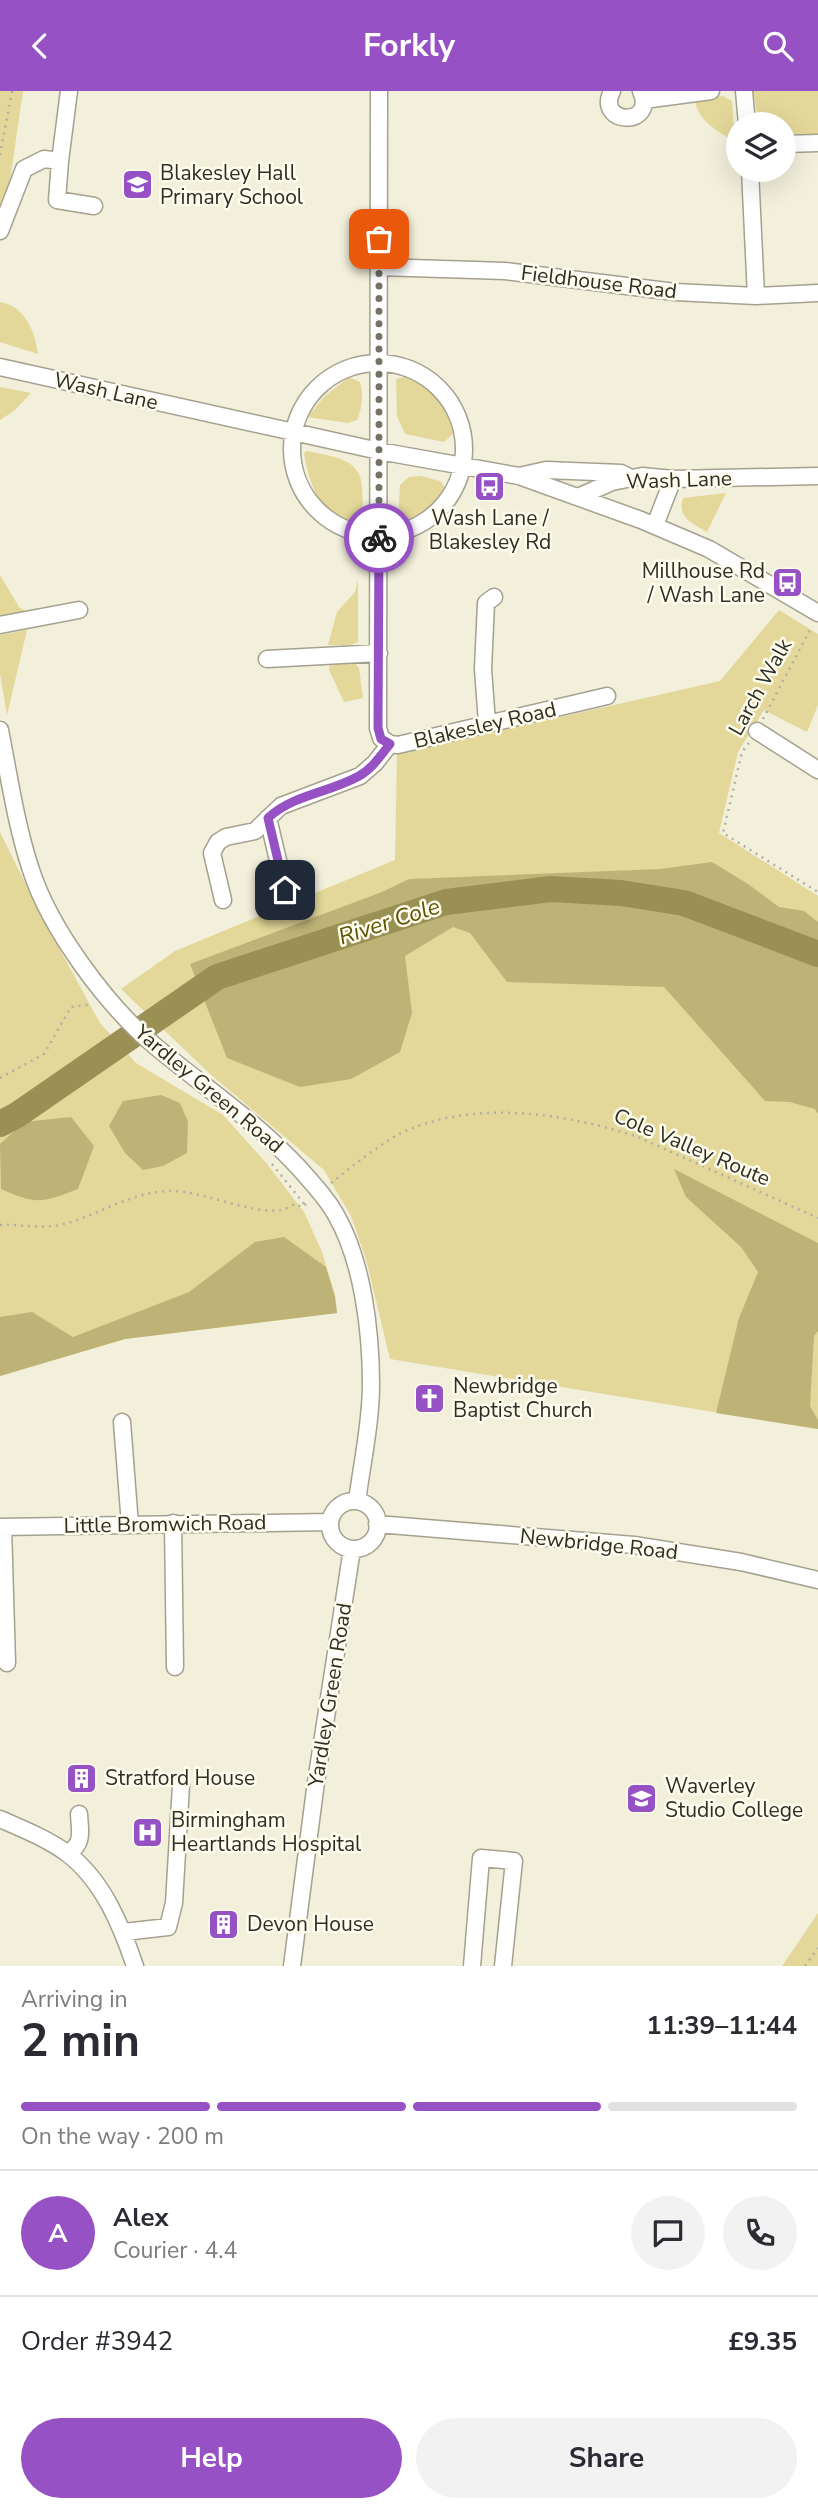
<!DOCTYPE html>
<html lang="en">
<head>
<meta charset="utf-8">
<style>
	body { margin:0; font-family:"Nunito Sans",sans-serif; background:#f2f2f3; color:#2b2b33; height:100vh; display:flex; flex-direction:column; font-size:26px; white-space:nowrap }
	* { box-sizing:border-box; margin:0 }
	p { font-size:23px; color:#7c7c81 }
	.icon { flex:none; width:38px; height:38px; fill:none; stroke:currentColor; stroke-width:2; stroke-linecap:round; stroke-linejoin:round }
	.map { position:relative; height:1875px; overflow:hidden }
	.panel { display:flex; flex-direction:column; background:#fff; flex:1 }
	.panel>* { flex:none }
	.controls { position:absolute; left:726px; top:21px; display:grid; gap:14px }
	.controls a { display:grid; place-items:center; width:70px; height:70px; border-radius:50%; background:#fff; box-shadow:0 7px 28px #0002; font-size:35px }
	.pin { position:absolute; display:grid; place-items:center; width:60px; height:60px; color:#fff; margin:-30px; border-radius:14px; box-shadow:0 4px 10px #0006 }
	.courier { position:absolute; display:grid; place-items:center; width:70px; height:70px; margin:-35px; border:5px solid #9651c5; border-radius:50%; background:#fff; color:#222; box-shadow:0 2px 9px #0007 }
	.head em { font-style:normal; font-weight:700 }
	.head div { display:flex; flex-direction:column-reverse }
	.head { display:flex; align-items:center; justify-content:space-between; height:119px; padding:0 21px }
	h1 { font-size:46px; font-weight:700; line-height:52px }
	.bar { display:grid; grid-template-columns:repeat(4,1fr); gap:10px 7px; align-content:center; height:84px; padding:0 21px }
	.bar i { height:9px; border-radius:5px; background:#e1e1e2 }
	.bar .active { background:#9651c5 }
	.bar p { grid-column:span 4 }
	.line { display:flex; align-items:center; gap:18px; padding:0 21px; border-top:2px solid #e1e1e2 }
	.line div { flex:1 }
	.round { display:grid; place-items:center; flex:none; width:74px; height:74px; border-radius:37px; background:#f2f2f3 }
	.primary-button { display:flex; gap:14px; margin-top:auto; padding:14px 21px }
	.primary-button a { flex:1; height:80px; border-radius:42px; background:#9651c5; color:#fff; font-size:28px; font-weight:700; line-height:80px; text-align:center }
	.primary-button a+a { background:#f2f2f3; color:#2b2b33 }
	header { display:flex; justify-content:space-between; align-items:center; height:91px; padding:0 21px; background:#9651c5; color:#fff; font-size:32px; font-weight:700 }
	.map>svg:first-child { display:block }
</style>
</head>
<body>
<header><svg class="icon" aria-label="back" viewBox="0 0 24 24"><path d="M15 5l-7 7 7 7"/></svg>Forkly<svg class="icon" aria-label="search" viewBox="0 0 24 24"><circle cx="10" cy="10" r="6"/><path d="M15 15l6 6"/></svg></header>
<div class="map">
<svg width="818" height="1875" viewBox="0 0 818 1875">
	<rect width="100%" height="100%" fill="#f2efdb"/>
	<path fill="#e3d899" d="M 0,0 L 23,0 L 2,145 L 0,144 Z
		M 753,0 L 818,0 L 818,46 L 784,45 L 784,33 L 759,33 Z
		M 723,5 L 732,10 L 735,51 C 719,41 696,29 695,8 Z
		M 0,211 C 25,215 35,240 38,263 L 0,251 Z
		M 407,285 C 428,298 456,314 453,343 L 444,351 L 405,343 L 397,325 L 396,288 Z
		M 349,286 L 360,291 C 364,304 362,317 357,329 L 348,332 L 307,326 L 325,305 Z
		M 0,296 L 31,302 L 14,320 L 0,329 Z
		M 307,360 C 332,366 361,366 362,397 C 363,410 363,419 358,431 C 353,430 346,431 341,429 C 318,420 307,384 304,362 Z
		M 421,385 L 440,390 L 446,398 C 437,418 418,425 398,432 L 400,394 L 409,386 Z
		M 726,402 L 707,441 C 692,432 677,427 683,407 Z
		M 0,484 L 19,516 L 28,522 L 0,525 Z
		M 358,488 L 358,551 L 350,554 L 328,554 L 337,521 L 355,501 Z
		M 779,519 L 818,543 L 818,614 L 807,641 L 764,619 L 738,661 L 719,742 L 818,805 L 818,1338 L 390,1268 L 366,1168 L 351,1125 L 324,1079 L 209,982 L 121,898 L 175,860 L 395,769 L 397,663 L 720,590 Z
		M 27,539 L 7,624 L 0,583 L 0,544 Z
		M 354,571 L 359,577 L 363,607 L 344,611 L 329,579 L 330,573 Z
		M 0,741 L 42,826 L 100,932 L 136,972 L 223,1024 L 267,1073 L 304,1121 L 322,1161 L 335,1204 L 337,1222 L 125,1248 L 0,1285 Z
		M 818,1822 L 818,1875 L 782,1875 Z"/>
	<path fill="#beb376" d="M 712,771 L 748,793 L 779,816 L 804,820 L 818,831 L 818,1023 L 815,1018 L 790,1011 L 765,1010 L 664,896 L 507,891 L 470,842 L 453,836 L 405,865 L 412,922 L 400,961 L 351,988 L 300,996 L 227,967 L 190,873 L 382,801 L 409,788 L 660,778 Z
		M 161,1004 L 180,1012 L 188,1031 L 187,1062 L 163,1075 L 143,1079 L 125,1062 L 109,1035 L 123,1010 Z
		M 71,1026 L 94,1055 L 78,1098 C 42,1112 37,1114 1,1098 L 0,1053 L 24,1031 Z
		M 674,1078 L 818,1152 L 818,1240 L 814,1245 L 810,1315 L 818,1329 L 818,1338 L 716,1322 L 739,1227 L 758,1181 L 741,1156 L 686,1106 Z
		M 284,1146 L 326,1176 L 335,1206 L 337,1222 L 125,1248 L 0,1285 L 0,1226 L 32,1221 L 73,1246 L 189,1201 L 255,1151 Z"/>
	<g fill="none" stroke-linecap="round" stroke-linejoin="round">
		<path stroke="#9b9054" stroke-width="26" d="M 0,1033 L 17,1024 L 217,886 L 446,811 L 551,798 L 621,802 L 684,812 L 818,863"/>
		<defs>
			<path id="minor" d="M 379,0 L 378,637 L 381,647 L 390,653 L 398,654 L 607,605
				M 612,0 C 595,34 657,37 641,0
				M 744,0 L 747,33
				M 644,9 L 711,0
				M 784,53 L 818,52
				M 60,70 L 57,109 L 94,115
				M 750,79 L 756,205
				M 0,140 L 24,78 L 44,68 L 60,70 L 69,0
				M 380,176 L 505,180 L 675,201 L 756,205 L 818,202
				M292 358a86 86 0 1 1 172 0a86 86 0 1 1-172 0Z
				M 0,276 L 379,360 L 519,385 L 641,429 L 709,458 L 818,522
				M 519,385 L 546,379 L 621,382 L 627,385
				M 578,406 L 612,391 L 642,385 L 673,388 L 818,385
				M 655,434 L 673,388
				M 0,534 L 79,519
				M 267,568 L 379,562
				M 487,632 L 483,578 L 486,512 L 494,506
				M 0,639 C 9,685 16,734 31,779 C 50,838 107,915 155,955 C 204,996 257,1031 300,1078 C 313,1093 327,1107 336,1124 C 363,1171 371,1241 371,1294 C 371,1331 362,1373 357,1410
				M 757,640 L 818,679
				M 268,727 L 285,799
				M 223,809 L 212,762 L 218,751 L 226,746 L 255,740 L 281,715 L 360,685 L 375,672 L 390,653
				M 122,1331 L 130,1434
				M330 1434a24 24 0 1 1 48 0a24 24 0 1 1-48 0Z
				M 173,1432 L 175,1576
				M 377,1433 L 634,1454 L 741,1471 L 818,1489
				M 0,1436 L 330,1431
				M 3,1436 L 7,1572
				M 0,1728 C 23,1738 48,1748 68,1763 C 103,1790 121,1834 135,1875
				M 68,1763 C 84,1751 80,1742 79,1723
				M 124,1841 L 168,1836 L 174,1812 L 181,1694
				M 292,1875 L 316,1691 L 352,1458
				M 472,1875 L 481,1767 L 514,1770 L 503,1875"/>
		</defs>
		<use href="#minor" stroke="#a4a18f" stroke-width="19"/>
		<path stroke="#b2b0a0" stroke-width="2.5" stroke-dasharray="2 5" stroke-linecap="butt" d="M 0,64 L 12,0
			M 763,628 L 812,535
			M 749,652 L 742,661 L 723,742 L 818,801
			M 0,987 L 44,963 L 71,916 L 92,913
			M 272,1073 L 305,1114
			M 331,1092 C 350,1077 380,1053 401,1042 C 473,1008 565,1022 638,1046 L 818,1127
			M 0,1134 C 20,1133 39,1138 59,1134 C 97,1126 131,1100 171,1100 C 204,1100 252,1124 281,1119 C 285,1118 291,1115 295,1113 L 302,1116 L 310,1110
			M 805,1875 L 818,1857"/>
		<use href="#minor" stroke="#fff" stroke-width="16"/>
	</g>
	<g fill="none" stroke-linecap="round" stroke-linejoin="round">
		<path stroke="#737265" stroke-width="7" stroke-dasharray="0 12.6" d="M 379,447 L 379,148"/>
		<path stroke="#9651c5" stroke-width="9" d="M 285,799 L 268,727 C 294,703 329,702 359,685 C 372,678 381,664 390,653 L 381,648 L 378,637 L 379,447"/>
	</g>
	<defs>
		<symbol id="school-square" viewBox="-11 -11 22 22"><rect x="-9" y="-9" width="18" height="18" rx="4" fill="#9651c5" stroke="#fefcec"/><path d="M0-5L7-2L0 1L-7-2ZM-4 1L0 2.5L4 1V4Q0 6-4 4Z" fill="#fff"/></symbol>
		<symbol id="bus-square" viewBox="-11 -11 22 22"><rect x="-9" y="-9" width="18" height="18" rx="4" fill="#9651c5" stroke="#fefcec"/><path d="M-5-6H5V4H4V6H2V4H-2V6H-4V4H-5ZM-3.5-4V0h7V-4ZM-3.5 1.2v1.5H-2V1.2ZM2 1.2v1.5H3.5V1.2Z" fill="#fff"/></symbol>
		<symbol id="church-square" viewBox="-11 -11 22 22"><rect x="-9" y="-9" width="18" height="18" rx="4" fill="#9651c5" stroke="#fefcec"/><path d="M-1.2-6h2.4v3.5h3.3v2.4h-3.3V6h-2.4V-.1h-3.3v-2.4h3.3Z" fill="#fff"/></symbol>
		<symbol id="building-square" viewBox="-11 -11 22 22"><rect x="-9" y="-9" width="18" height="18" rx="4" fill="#9651c5" stroke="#fefcec"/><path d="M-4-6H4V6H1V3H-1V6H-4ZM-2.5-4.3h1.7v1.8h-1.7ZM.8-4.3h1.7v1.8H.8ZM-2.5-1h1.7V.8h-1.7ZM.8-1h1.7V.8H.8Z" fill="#fff"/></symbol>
		<symbol id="hospital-square" viewBox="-11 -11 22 22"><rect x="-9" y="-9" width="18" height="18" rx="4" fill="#9651c5" stroke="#fefcec"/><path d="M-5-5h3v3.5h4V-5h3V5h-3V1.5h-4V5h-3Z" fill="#fff"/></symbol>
	</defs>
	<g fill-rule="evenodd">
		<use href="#school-square" x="120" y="76" width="35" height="35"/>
		<use href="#bus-square" x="472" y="378" width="35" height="35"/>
		<use href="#bus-square" x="770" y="474" width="35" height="35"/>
		<use href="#church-square" x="412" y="1290" width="35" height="35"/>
		<use href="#building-square" x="64" y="1670" width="35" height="35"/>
		<use href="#school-square" x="624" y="1690" width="35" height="35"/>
		<use href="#hospital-square" x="130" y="1724" width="35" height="35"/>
		<use href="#building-square" x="206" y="1816" width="35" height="35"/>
	</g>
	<g text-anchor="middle" stroke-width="5" stroke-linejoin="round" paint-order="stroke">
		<g font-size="21" fill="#2f2e26" stroke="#fefcec" text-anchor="start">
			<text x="160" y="89">Blakesley Hall<tspan x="160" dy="24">Primary School</tspan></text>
			<text x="490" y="434" text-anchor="middle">Wash Lane /<tspan x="490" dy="24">Blakesley Rd</tspan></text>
			<text x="765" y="487" text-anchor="end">Millhouse Rd<tspan x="765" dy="24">/ Wash Lane</tspan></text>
			<text x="453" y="1302">Newbridge<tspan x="453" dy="24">Baptist Church</tspan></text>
			<text x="105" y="1694">Stratford House</text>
			<text x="665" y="1702">Waverley<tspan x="665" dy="24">Studio College</tspan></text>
			<text x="171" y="1736">Birmingham<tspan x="171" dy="24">Heartlands Hospital</tspan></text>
			<text x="247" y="1840">Devon House</text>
		</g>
		<g font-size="21" fill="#2f2e26" stroke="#fefcec">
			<text transform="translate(599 191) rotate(7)" y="7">Fieldhouse Road</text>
			<text transform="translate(106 300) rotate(13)" y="7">Wash Lane</text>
			<text transform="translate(679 389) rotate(-2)" y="7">Wash Lane</text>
			<text transform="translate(760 596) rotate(-61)" y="7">Larch Walk</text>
			<text transform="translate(485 634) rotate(-13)" y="7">Blakesley Road</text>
			<text transform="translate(209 998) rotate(40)" y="7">Yardley Green Road</text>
			<text transform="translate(692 1056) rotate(23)" y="7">Cole Valley Route</text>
			<text transform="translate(165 1433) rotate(-1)" y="7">Little Bromwich Road</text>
			<text transform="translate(599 1453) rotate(6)" y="7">Newbridge Road</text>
			<text transform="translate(330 1604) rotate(-81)" y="7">Yardley Green Road</text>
		</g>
		<g font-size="23" font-style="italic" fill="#5f5305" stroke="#fefcec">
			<text transform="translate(389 830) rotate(-18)" y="8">River Cole</text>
		</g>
	</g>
</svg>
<div class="controls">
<a><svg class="icon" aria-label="layers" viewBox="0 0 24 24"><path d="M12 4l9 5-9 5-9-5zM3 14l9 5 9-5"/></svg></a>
</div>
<div class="pin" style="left:379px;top:148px;background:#ea580c"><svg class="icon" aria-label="bag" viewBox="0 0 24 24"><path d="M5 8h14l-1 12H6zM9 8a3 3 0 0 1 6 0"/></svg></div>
<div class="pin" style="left:285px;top:799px;background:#1f2937"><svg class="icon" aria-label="home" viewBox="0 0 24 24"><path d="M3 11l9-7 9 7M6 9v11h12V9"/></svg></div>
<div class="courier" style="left:379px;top:447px"><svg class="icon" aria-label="bike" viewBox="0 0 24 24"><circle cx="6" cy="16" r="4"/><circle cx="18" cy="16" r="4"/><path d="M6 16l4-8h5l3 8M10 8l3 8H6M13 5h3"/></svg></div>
</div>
<section class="panel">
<div class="head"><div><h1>2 min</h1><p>Arriving in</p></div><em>11:39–11:44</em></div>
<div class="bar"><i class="active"></i><i class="active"></i><i class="active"></i><i></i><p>On the way · 200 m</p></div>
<div class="line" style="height:126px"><b class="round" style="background:#9651c5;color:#fff">A</b><div><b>Alex</b><p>Courier · 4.4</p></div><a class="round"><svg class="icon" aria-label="chat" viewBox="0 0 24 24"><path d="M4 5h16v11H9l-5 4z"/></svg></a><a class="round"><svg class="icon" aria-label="phone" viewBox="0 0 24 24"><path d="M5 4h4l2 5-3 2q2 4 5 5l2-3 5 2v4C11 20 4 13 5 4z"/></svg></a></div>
<div class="line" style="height:91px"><div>Order #3942</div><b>£9.35</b></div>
<div class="primary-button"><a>Help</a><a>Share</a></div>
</section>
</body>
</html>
